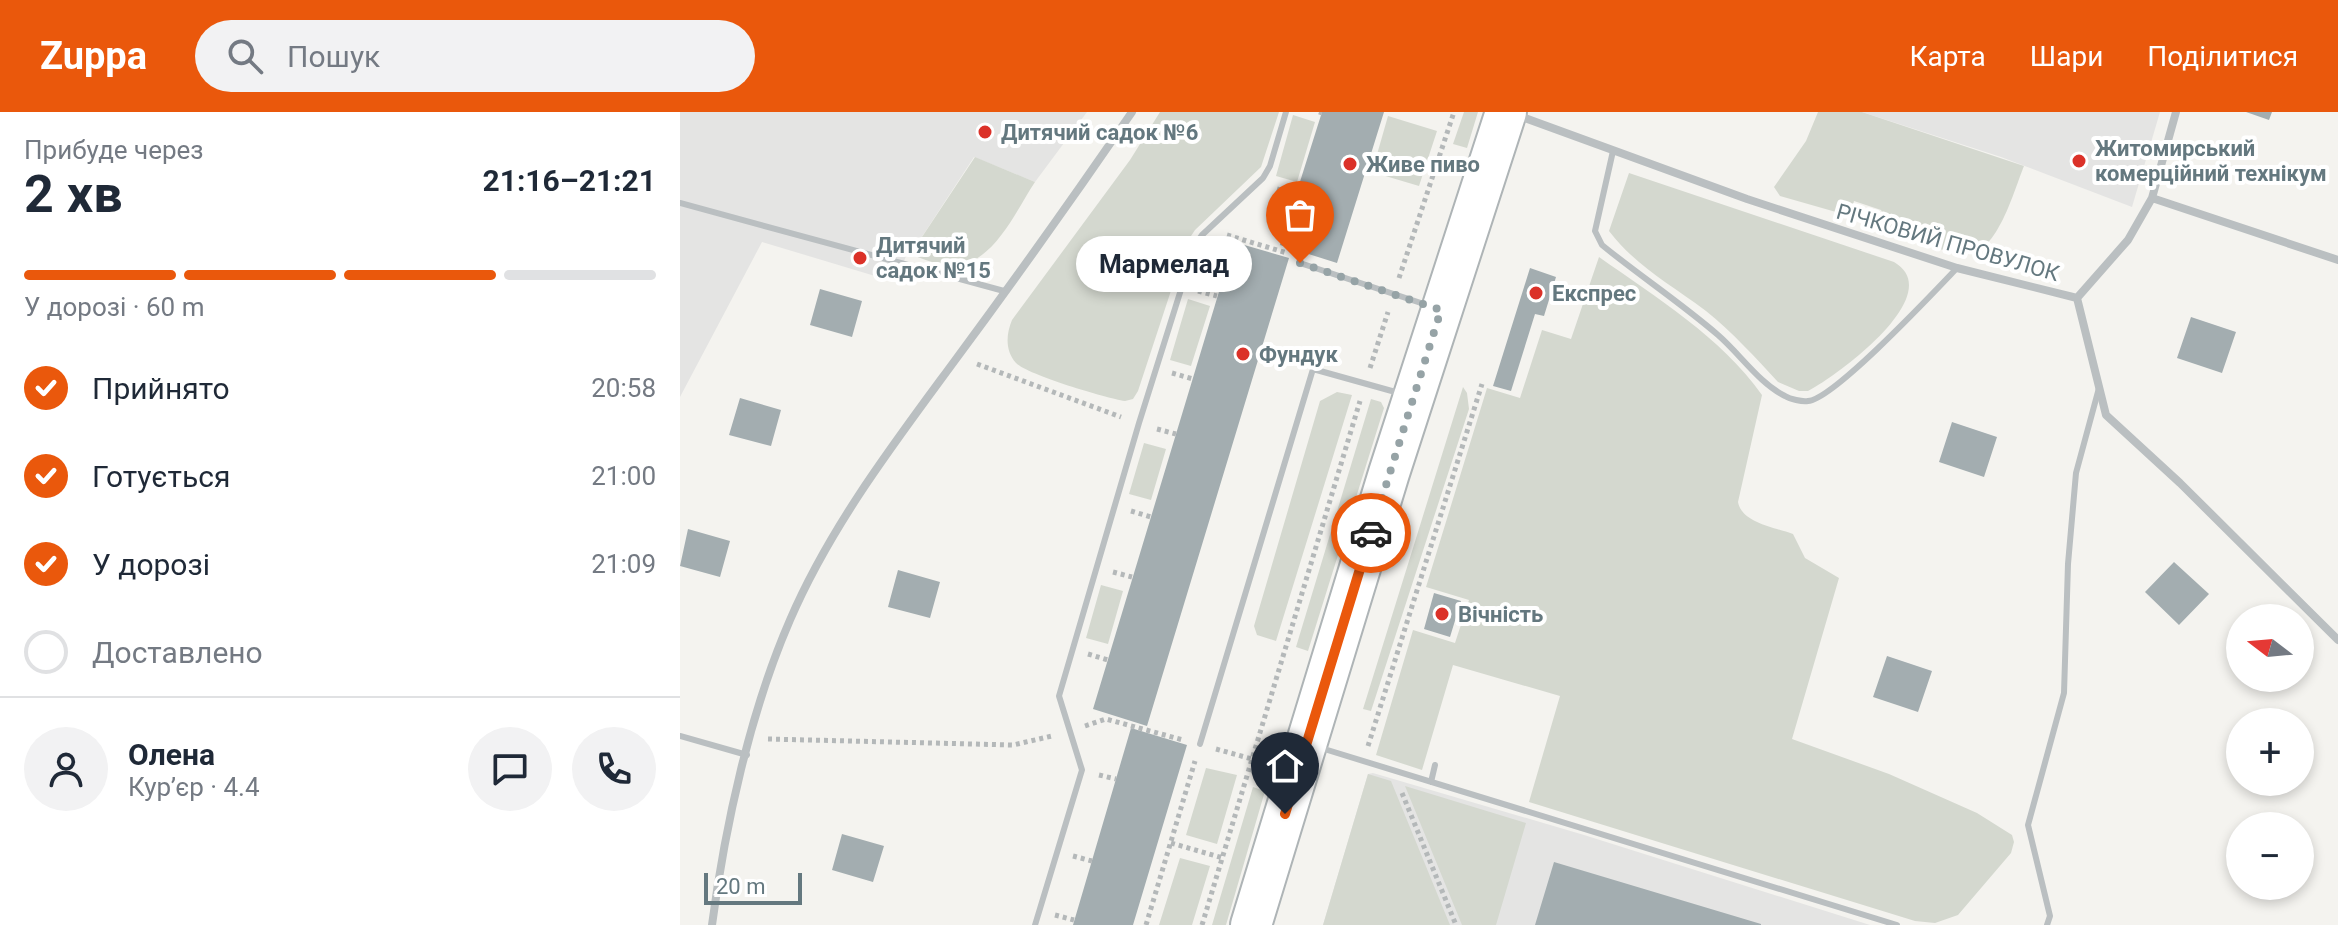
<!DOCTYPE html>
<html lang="uk">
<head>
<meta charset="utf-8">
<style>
	body { margin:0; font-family:Roboto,sans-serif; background:#f2f2f3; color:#1f2937; height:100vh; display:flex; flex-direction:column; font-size:30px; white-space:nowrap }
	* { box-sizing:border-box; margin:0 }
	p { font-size:26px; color:#747a83 }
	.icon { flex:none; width:44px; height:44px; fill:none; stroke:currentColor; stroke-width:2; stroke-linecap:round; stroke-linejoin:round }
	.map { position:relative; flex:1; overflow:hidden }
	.details { display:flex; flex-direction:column; background:#fff; width:680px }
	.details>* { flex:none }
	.needle { width:52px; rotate:286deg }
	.controls { position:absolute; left:1546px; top:492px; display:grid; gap:16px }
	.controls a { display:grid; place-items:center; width:88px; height:88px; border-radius:50%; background:#fff; box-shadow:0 4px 12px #0003; font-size:40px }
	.scale { position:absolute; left:24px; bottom:20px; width:98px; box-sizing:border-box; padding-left:8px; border:4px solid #64787f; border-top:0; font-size:22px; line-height:28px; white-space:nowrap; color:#64787f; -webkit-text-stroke:6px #fff; paint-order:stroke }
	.pin { position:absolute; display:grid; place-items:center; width:68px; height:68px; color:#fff; margin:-82px -34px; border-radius:50% 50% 50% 0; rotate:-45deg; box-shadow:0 0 8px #0007 }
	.pin .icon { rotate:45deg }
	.courier { position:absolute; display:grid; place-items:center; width:80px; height:80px; margin:-40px; border:6px solid #ea580c; border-radius:50%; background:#fff; color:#222; box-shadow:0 2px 10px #0007 }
	.bubble { position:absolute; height:56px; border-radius:28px; background:#fff; box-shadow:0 4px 12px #0003; font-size:26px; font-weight:700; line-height:56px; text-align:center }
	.headline em { font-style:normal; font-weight:700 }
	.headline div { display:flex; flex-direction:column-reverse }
	.headline { display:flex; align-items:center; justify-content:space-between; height:136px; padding:0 24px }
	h1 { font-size:52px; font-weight:700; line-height:60px }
	.bar { display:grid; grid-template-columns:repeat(4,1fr); gap:12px 8px; align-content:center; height:96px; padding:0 24px }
	.bar i { height:10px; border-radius:6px; background:#e0e1e3 }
	.bar .on { background:#ea580c }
	.bar p { grid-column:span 4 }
	.line { display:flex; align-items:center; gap:20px; padding:0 24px; border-top:2px solid #e0e1e3 }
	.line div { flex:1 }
	.round { display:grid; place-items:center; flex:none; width:84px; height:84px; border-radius:42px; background:#f2f2f3 }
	ol { padding:0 24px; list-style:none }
	li { display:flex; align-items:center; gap:24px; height:88px }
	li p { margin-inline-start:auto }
	li .icon { padding:8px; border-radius:50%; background:#ea580c; color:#fff; stroke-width:4 }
	li:last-child { color:#747a83 }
	li i { width:44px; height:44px; border:4px solid #e0e1e3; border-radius:50% }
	header { display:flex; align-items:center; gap:48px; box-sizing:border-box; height:112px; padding:0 40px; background:#ea580c; color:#fff }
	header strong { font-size:38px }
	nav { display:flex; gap:44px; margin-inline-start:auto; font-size:28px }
	.search { width:560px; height:72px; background:#f2f2f3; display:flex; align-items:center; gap:20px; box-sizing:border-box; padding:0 28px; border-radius:44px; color:#747a83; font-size:30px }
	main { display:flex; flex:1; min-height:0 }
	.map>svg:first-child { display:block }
</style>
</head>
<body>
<header>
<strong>Zuppa</strong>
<div class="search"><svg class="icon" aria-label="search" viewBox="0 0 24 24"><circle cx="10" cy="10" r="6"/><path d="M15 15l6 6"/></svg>Пошук</div>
<nav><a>Карта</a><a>Шари</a><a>Поділитися</a></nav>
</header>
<main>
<section class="details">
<div class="headline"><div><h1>2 хв</h1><p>Прибуде через</p></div><em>21:16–21:21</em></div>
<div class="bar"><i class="on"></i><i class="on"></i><i class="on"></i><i></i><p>У дорозі · 60 m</p></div>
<ol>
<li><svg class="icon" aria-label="check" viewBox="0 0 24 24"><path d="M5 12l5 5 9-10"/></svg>Прийнято<p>20:58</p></li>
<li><svg class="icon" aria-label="check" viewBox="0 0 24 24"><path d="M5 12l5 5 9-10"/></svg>Готується<p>21:00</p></li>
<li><svg class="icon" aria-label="check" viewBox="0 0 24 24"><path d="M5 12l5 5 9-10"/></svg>У дорозі<p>21:09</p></li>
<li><i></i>Доставлено</li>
</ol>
<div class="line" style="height:144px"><a class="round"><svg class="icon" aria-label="person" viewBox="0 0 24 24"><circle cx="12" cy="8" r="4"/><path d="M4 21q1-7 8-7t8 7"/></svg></a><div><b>Олена</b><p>Кур’єр · 4.4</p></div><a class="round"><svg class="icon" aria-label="chat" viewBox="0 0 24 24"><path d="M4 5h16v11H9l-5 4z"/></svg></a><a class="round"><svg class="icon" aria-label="phone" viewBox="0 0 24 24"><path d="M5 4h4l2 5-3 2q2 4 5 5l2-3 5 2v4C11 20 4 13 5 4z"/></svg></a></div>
</section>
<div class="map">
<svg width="1658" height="813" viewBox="0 0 1658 813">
	<rect width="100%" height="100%" fill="#f4f3ef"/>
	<path fill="#e4e4e3" d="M 0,0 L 407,0 L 355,70 L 294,45 L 232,140 L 227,142 L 215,170 L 82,130 L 0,285 Z
		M 1182,0 L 1480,0 L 1452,95 L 1321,45 Z
		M 693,661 L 904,723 L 1190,813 L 643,813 L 688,662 Z"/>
	<path fill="#d4d8cf" d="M 480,0 L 599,0 L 581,55 L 515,118 L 507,130 L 458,279 L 453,287 L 445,289 C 426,286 348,263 336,251 C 325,239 326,222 332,208 L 450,48 Z
		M 784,0 L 798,0 L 787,36 L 773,32 Z
		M 1138,0 L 1182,0 L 1344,54 C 1334,78 1317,144 1285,142 C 1262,141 1236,127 1213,120 L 1201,98 L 1174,89 L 1170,104 L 1100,84 L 1094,75 L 1126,29 Z
		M 613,3 L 635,10 L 617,70 L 596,64 Z
		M 708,4 L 757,19 L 739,74 L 692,60 Z
		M 295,45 L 355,70 C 337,97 317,144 282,153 C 264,157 244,147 227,141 L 232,140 Z
		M 949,61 L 1214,150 C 1269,182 1157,264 1128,279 L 1119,279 L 1098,270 C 1076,246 1052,220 1026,199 C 989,171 958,156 929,119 Z
		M 919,145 C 977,186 1041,225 1082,283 L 1058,390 C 1062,411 1094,415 1113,422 L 1125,446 L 1159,466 L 1112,627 L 1209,662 L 1297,701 L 1332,723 L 1334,730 L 1331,741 L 1278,803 L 1255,811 L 1235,809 L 849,690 L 880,584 L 773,553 L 742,658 L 696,643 L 733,518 L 775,531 L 789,488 L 746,475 L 807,276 L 840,286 L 862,218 L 891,227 Z
		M 508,187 L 530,194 L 511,254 L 490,248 Z
		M 783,275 L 787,281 L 789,297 L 691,599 L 683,597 Z
		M 657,280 L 672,283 L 596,529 L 577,523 L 574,514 L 640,289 Z
		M 691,287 L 701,290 L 704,296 L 628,539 L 616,535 Z
		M 464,331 L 486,337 L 471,388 L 449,382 Z
		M 421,473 L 443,479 L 428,532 L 406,526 Z
		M 526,656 L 557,663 L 537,732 L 506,723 Z
		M 688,662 L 711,669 L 770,813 L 643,813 Z
		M 725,674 L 846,711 L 816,813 L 782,813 Z
		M 573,675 L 585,679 L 546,813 L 532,813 Z
		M 500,746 L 530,754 L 512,813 L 479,813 Z"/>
	<path fill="#a3adb0" d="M 642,0 L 704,0 L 657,151 L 600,133 Z
		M 1566,0 L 1592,0 L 1589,8 Z
		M 554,130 L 609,146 L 467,614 L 413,597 Z
		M 850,156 L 876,165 L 864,204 L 855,202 L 831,279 L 813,274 Z
		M 140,177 L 182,189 L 172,225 L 130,213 Z
		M 1511,205 L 1556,220 L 1542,261 L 1497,246 Z
		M 60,286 L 101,298 L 91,334 L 49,323 Z
		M 1272,310 L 1317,325 L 1304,365 L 1259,350 Z
		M 8,417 L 50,429 L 40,465 L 0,454 Z
		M 1494,450 L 1529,482 L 1499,513 L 1465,480 Z
		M 218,458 L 260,470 L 250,506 L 208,495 Z
		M 754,481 L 781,489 L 770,525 L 744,517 Z
		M 1207,544 L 1252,559 L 1238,600 L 1193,585 Z
		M 451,616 L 507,633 L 453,813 L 393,813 Z
		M 162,722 L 204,734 L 193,770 L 152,758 Z
		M 874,750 L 1081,812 L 1081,813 L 855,813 Z"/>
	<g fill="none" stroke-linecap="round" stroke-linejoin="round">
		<defs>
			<path id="primary" d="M 571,813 L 709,361 L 826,0"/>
		</defs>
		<use href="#primary" stroke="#aeb4b6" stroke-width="44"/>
		<path stroke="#b4b8b9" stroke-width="5" stroke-dasharray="4 4" stroke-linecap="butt" d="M 639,0 L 642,1
			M 597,77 L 616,83
			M 547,123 L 607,141
			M 719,166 L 774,0
			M 518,179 L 537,184
			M 297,252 L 441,305
			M 690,256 L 708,200
			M 492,261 L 513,267
			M 477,317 L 496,322
			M 451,399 L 471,405
			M 433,460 L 452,465
			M 408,542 L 428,548
			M 405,614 L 426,607 L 503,628
			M 88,627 L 333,633 L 372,624
			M 688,634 L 802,272
			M 536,637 L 572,647
			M 419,663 L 436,667
			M 722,681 L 776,813
			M 491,731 L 543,746
			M 393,744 L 412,749
			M 375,803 L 394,808
			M 466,813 L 515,649
			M 522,813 L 680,289"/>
		<path stroke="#babfc1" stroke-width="6" d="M 933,39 L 915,119 L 922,133 C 960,164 1001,191 1038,223 C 1060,242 1079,271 1105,284 C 1110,287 1122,290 1128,289 C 1154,287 1254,180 1277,156
			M 0,91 L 324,179
			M 620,151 L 750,194
			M 0,624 L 67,643
			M 520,632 L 633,257 L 719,281
			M 641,636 L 1217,813
			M 751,670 L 755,653
			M 355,813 L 402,658 L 379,584 L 459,311 L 515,133 L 522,123 L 583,66 L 590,54 L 606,0
			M 1367,813 L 1370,804 L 1348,713 L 1384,581 L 1388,452 L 1396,361 L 1419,276"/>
		<path stroke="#babfc1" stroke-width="8" d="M 845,6 L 1067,87 L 1277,156 L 1397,186
			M 1472,86 L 1658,148
			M 1397,186 L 1426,303 L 1500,371 L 1658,528
			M 1397,186 L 1448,128 L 1472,86 L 1496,0
			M 32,813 C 45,714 70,600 110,508 C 151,413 215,330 276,247 C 336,166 395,83 452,0"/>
		<use href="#primary" stroke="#fff" stroke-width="40"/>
	</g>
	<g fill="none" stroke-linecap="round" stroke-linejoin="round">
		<path stroke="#96a3a6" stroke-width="8" stroke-dasharray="0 14.4" d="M 620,151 L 761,198 L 691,421"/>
		<path stroke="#ea580c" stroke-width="10" d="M 605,702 L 691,421"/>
	</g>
	<g fill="#db3128" stroke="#fff" stroke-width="3">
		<circle cx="305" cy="20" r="8"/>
		<circle cx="1399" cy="49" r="8"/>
		<circle cx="670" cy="52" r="8"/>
		<circle cx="180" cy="146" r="8"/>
		<circle cx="856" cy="181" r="8"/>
		<circle cx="563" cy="242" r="8"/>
		<circle cx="762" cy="502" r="8"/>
	</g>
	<g text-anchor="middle" stroke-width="8" stroke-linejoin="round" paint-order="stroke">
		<g font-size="22" font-weight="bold" fill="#64787f" stroke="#fff" text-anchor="start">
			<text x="321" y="28">Дитячий садок №6</text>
			<text x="1415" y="44">Житомирський<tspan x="1415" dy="25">комерційний технікум</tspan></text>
			<text x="686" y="60">Живе пиво</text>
			<text x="196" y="141">Дитячий<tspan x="196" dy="25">садок №15</tspan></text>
			<text x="872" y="189">Експрес</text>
			<text x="579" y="250">Фундук</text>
			<text x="778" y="510">Вічність</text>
		</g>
		<g font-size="22" fill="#64787f" stroke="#fff">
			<text transform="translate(1268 130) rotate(16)" y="8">РІЧКОВИЙ ПРОВУЛОК</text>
		</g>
	</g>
</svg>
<div class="controls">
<a><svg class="needle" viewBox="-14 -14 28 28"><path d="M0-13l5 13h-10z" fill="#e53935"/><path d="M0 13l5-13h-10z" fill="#747a83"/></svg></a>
<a>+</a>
<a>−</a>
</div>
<div class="scale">20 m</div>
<div class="pin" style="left:620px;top:151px;background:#ea580c"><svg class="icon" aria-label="bag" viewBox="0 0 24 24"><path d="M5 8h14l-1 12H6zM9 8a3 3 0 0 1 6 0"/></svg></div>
<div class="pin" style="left:605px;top:702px;background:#1f2937"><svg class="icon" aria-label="home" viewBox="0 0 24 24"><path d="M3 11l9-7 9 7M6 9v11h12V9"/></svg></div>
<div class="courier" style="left:691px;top:421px"><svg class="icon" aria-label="car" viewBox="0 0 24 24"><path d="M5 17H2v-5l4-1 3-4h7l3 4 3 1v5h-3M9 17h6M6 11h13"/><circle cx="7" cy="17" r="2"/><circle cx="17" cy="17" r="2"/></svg></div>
<div class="bubble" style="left:396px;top:124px;width:176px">Мармелад</div>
</div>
</main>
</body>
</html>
